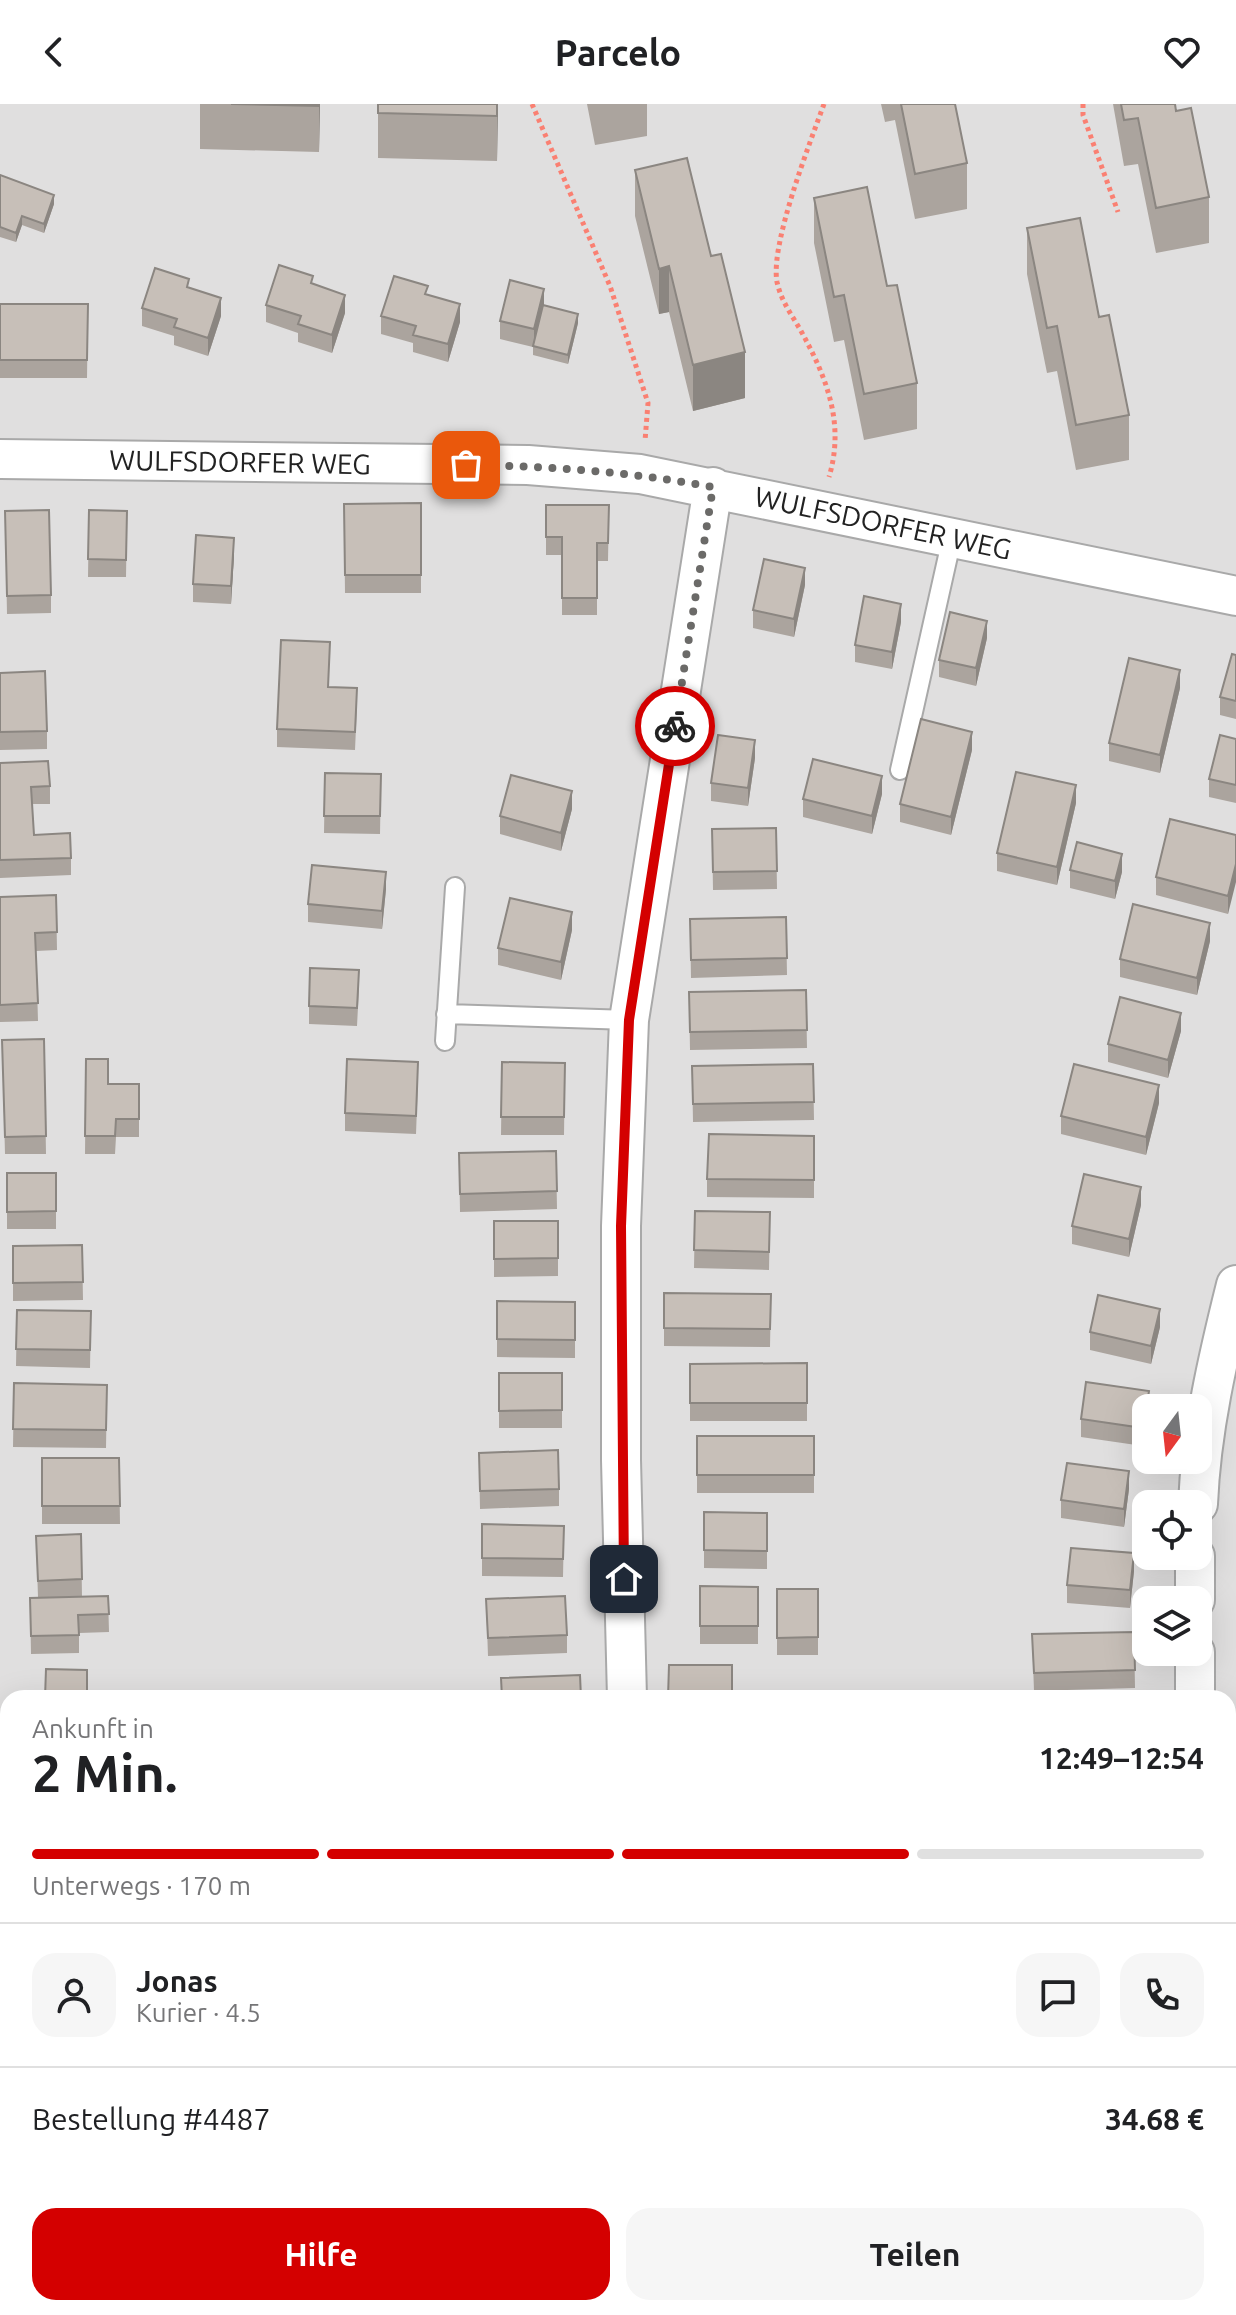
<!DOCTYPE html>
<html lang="de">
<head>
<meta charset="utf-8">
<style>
	body { margin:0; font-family:Ubuntu,sans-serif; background:#f6f6f6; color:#202124; height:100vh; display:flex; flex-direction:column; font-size:30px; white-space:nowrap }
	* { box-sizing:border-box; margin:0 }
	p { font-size:26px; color:#757577 }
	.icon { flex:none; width:44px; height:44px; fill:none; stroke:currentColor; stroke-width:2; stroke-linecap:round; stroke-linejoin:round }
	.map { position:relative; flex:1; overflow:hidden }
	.sheet { position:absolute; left:0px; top:1586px; width:1236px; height:626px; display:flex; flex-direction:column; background:#fff; border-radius:24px 24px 0 0; box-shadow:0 8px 32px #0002 }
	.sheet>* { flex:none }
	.needle { width:52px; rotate:195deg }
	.fabs { position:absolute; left:1132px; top:1290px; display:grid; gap:16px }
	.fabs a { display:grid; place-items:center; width:80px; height:80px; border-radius:16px; background:#fff; box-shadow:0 8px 32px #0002; font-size:40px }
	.pin { position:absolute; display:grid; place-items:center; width:68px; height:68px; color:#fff; margin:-34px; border-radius:16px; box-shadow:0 4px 12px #0006 }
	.courier { position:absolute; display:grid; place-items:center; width:80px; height:80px; margin:-40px; border:6px solid #d40000; border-radius:50%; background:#fff; color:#222; box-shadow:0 2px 10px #0007 }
	.overview em { font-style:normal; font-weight:700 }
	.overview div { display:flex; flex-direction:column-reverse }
	.overview { display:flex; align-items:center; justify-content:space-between; height:136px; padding:0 32px }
	h1 { font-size:52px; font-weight:700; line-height:60px }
	.bar { display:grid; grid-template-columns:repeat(4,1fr); gap:12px 8px; align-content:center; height:96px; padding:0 32px }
	.bar i { height:10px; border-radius:6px; background:#e0e0e0 }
	.bar .active { background:#d40000 }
	.bar p { grid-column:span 4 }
	.line { display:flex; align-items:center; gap:20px; padding:0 32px; border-top:2px solid #e0e0e0 }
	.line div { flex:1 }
	.round { display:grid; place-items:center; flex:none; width:84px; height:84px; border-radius:24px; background:#f6f6f6 }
	.cta { display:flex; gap:16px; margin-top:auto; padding:16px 32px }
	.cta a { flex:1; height:92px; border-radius:24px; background:#d40000; color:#fff; font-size:32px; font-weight:700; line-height:92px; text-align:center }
	.cta a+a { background:#f6f6f6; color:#202124 }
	header { display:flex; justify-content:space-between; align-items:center; height:104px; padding:0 32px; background:#fff; font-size:36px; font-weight:700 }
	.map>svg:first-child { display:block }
</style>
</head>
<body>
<header><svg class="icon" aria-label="back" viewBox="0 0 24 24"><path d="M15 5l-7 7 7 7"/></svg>Parcelo<svg class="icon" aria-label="heart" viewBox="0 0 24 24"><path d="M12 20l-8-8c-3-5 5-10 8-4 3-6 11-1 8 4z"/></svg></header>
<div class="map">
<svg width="1236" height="2211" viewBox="0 0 1236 2211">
	<rect width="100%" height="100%" fill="#f2efe9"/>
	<path fill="#e0dfdf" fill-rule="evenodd" d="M 0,0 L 1236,0 L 1236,2211 L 0,2211 ZM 1146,1304 L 1198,1304 L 1198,1356 L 1146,1356 ZM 1146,1400 L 1198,1400 L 1198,1452 L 1146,1452 ZM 1146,1496 L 1198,1496 L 1198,1548 L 1146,1548 ZM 8,1594 L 1228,1594 L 1228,2204 L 8,2204 Z"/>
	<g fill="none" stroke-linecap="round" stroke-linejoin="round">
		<defs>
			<path id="lane" d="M 900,666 L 952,434
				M 446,910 L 629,916
				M 445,937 L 455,783"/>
			<path id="street" d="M 0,355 L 528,361 L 640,370 L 1236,492
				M 1198,1400 C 1201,1326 1218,1253 1236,1181
				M 1195,1496 L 1195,1452
				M 1195,1548 L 1195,1594
				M 627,1594 L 621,1356 L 621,1122 L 629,916 L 713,383
				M 1228,2167 L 1236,2167
				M 0,2202 L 8,2202
				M 1214,2204 L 1214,2211"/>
		</defs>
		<use href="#lane" stroke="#a9a9a9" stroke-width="22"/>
		<use href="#street" stroke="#a9a9a9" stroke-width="42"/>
		<path stroke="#fa8072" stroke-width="5" stroke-dasharray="4 4" stroke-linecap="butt" d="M 532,0 L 610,182 L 648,299 L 645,337
			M 824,0 C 810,39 770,140 777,178 C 781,197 792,211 801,227 C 827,274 845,320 829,373
			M 1083,0 L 1083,11 L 1118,108
			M 413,2204 L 414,2211"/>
		<use href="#lane" stroke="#fff" stroke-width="18"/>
		<use href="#street" stroke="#fff" stroke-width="38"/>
	</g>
	<path fill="#aba49e" d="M 200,0 L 320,0 L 319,48 L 200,45 Z
		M 378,0 L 498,0 L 497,57 L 378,54 Z
		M 587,0 L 647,0 L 647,32 L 595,41 Z
		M 881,0 L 955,0 L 967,59 L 967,105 L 915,115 L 895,16 L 885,18 Z
		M 1113,0 L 1175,0 L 1176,7 L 1209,93 L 1209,139 L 1156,149 L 1138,60 L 1124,62 Z
		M 635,66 L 745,294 L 693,307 L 669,208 L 659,210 L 635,112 Z
		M 0,71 L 54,100 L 44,129 L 22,121 L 16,138 L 0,133 Z
		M 814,94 L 887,182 L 917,279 L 917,325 L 864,336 L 844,236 L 834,238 L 814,139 Z
		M 1027,124 L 1129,311 L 1129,356 L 1076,366 L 1057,267 L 1047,269 L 1027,170 Z
		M 313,180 L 345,209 L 332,249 L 298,238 L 298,229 L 266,218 L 266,201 Z
		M 189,184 L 221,212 L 208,252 L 174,241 L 174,232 L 142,222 L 142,204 Z
		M 428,190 L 460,218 L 448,258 L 413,248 L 413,239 L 381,230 L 381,212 Z
		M 0,200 L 88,200 L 87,274 L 0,274 Z
		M 544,202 L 578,219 L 568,260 L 533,251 L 533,243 L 500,235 L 500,217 Z
		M 421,399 L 421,489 L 345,489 L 344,400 Z
		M 546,401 L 609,401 L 608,457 L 597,457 L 597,511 L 562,511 L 562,451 L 546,451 Z
		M 89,406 L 127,407 L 126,473 L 88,473 Z
		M 5,407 L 51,491 L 51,509 L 7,510 Z
		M 234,452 L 231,500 L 193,498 L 193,480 Z
		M 805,481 L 794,533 L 753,524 L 753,506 Z
		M 901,518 L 892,565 L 855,558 L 855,541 Z
		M 987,534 L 976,582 L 939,573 L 939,556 Z
		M 1236,551 L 1236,615 L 1220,611 L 1220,593 Z
		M 0,569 L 47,627 L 47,645 L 0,646 Z
		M 329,583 L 357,601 L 355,646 L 277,643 L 277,625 Z
		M 1180,584 L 1160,669 L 1109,657 L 1109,639 Z
		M 1236,635 L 1236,699 L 1209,693 L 1209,675 Z
		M 972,646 L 951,731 L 900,718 L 900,700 Z
		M 755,654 L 748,702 L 711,697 L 711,679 Z
		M 0,659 L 50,682 L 50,700 L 32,700 L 34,731 L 71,754 L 71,771 L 0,774 Z
		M 325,669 L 381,670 L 380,730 L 324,729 Z
		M 882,690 L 872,730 L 803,713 L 803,695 Z
		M 1076,699 L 1057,781 L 997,767 L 997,749 Z
		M 572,705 L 561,747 L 500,730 L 500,712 Z
		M 776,724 L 777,785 L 713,786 L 712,725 Z
		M 1236,731 L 1228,810 L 1156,791 L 1156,773 Z
		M 1070,766 L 1122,768 L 1115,795 L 1070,784 Z
		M 386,785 L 382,825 L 308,818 L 308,800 Z
		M 56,791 L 57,846 L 36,847 L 38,917 L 0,918 L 0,793 Z
		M 786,813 L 787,871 L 691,874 L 690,815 Z
		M 572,826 L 561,876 L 498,861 L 498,844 Z
		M 1210,837 L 1197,891 L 1120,873 L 1120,855 Z
		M 359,884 L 357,922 L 309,920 L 309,902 Z
		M 806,886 L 807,944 L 690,946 L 689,888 Z
		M 1181,927 L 1168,974 L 1108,958 L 1108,940 Z
		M 44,935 L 46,1050 L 5,1050 L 2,936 Z
		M 86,955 L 108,980 L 139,980 L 139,1033 L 116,1033 L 115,1050 L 85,1050 Z
		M 502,958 L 565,959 L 564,1031 L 501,1031 Z
		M 813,960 L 814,1016 L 693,1018 L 692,962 Z
		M 418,976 L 416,1030 L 345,1027 L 345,1009 Z
		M 1159,999 L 1146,1051 L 1061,1030 L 1061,1012 Z
		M 814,1032 L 814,1094 L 707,1093 L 707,1075 Z
		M 556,1047 L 557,1105 L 460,1108 L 459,1049 Z
		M 7,1069 L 56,1069 L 56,1125 L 7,1125 Z
		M 1141,1101 L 1129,1153 L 1072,1140 L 1072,1122 Z
		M 695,1107 L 770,1108 L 769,1166 L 694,1164 Z
		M 494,1117 L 558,1117 L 558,1172 L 494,1173 Z
		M 82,1141 L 83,1196 L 13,1197 L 13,1142 Z
		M 664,1189 L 771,1190 L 770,1243 L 664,1242 Z
		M 497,1197 L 575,1198 L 575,1254 L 497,1253 Z
		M 17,1206 L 91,1207 L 90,1264 L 16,1262 Z
		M 1160,1223 L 1151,1260 L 1090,1246 L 1090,1228 Z
		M 807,1259 L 807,1317 L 690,1317 L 690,1260 Z
		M 499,1269 L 562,1269 L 562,1324 L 499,1324 Z
		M 14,1279 L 107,1281 L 106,1344 L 13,1343 Z
		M 1149,1304 L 1143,1342 L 1081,1333 L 1081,1315 Z
		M 697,1332 L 814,1332 L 814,1389 L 697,1389 Z
		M 479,1349 L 559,1385 L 559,1402 L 480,1405 Z
		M 42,1354 L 119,1354 L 120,1420 L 42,1420 Z
		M 1129,1385 L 1124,1423 L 1061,1414 L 1061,1396 Z
		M 704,1408 L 767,1409 L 767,1465 L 704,1464 Z
		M 482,1420 L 564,1422 L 563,1473 L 482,1472 Z
		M 81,1430 L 82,1493 L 108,1492 L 109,1528 L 79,1529 L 79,1549 L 31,1550 L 30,1494 L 38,1493 L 36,1432 Z
		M 1134,1467 L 1130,1504 L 1067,1499 L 1067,1481 Z
		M 700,1482 L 758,1483 L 758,1540 L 700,1540 Z
		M 777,1485 L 818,1485 L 818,1551 L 777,1551 Z
		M 486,1495 L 567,1531 L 567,1549 L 488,1552 Z
		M 1134,1528 L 1135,1584 L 1034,1587 L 1032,1530 Z"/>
	<path fill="#8b8681" d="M 319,0 L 320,0 L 319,48 Z
		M 497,0 L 498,0 L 497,57 Z
		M 54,91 L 54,100 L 44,129 L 44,120 Z
		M 22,112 L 22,121 L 16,138 L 16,129 Z
		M 669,162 L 669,208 L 659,210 L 659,165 Z
		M 544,185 L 544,202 L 534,243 L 534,225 Z
		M 345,191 L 345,209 L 332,249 L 332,231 Z
		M 221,194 L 221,212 L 208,252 L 208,234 Z
		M 460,200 L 460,218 L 448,258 L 448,240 Z
		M 578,210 L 578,219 L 568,260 L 568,251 Z
		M 745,248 L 745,294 L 693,307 L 693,261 Z
		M 234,434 L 234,452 L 231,500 L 231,482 Z
		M 805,464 L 805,481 L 794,533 L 794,515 Z
		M 901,500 L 901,518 L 892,565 L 892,548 Z
		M 987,517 L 987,534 L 976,582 L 976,564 Z
		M 1180,566 L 1180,584 L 1160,669 L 1160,651 Z
		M 972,628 L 972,646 L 951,731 L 951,713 Z
		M 755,636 L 755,654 L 748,702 L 748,684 Z
		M 882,672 L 882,690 L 872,730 L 872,712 Z
		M 1076,681 L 1076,699 L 1057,781 L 1057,763 Z
		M 572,687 L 572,705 L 561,747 L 561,729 Z
		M 1122,750 L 1122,768 L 1115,795 L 1115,777 Z
		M 1236,760 L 1236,778 L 1228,810 L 1228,792 Z
		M 386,768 L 386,785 L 382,825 L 382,807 Z
		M 572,808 L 572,826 L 561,876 L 561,858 Z
		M 1210,819 L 1210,837 L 1197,891 L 1197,874 Z
		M 1181,909 L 1181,927 L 1168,974 L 1168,956 Z
		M 1159,981 L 1159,999 L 1146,1051 L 1146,1033 Z
		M 1141,1083 L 1141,1101 L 1129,1153 L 1129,1135 Z
		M 1160,1205 L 1160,1223 L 1151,1260 L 1151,1242 Z
		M 1146,1306 L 1146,1324 L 1143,1342 L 1143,1324 Z
		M 1129,1367 L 1129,1385 L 1124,1423 L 1124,1405 Z
		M 1134,1449 L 1134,1467 L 1130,1504 L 1130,1486 Z"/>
	<path fill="#c7bfb8" stroke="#8b8681" stroke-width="2" d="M 231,0 L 319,0 L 319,2 Z
		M 378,0 L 497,0 L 497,12 L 378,9 Z
		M 901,0 L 955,0 L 967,59 L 915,70 Z
		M 1121,0 L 1175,0 L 1176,7 L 1191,4 L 1209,93 L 1156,104 L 1138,14 L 1124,16 Z
		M 687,54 L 711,152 L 721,150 L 745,248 L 693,261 L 669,162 L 659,165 L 635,66 Z
		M 0,71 L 54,91 L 44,120 L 22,112 L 16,129 L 0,123 Z
		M 867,83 L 887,182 L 897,181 L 917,279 L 864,290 L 844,191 L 834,193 L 814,94 Z
		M 1080,114 L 1099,213 L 1109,211 L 1129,311 L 1076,321 L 1057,222 L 1047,224 L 1027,124 Z
		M 279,161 L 313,172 L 311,179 L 345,191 L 332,231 L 298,220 L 301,212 L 266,201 Z
		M 155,164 L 189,175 L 187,183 L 221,194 L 208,234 L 174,223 L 177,215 L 142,204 Z
		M 394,172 L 428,182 L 425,190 L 460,200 L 448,240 L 413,231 L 416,222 L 381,212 Z
		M 510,176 L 544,185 L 534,225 L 500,217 Z
		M 0,200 L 88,200 L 87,256 L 0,256 Z
		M 543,201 L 578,210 L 568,251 L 533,242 Z
		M 421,399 L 421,471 L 345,471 L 344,400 Z
		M 546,401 L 609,401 L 608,439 L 597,439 L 597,494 L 562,494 L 562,433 L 546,433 Z
		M 49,406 L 51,491 L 7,492 L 5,407 Z
		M 89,406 L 127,407 L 126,456 L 88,455 Z
		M 196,431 L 234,434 L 231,482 L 193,480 Z
		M 764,455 L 805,464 L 794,515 L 753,506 Z
		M 864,492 L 901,500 L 892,548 L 855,541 Z
		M 950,508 L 987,517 L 976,564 L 939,556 Z
		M 281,536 L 330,538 L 328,583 L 357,584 L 355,628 L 277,625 Z
		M 1232,550 L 1236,551 L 1236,597 L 1220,593 Z
		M 1129,554 L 1180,566 L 1160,651 L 1109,639 Z
		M 45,567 L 47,627 L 0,628 L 0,569 Z
		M 921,615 L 972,628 L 951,713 L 900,700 Z
		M 718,631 L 755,636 L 748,684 L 711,679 Z
		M 1220,631 L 1236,635 L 1236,681 L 1209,675 Z
		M 813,655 L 882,672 L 872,712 L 803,695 Z
		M 48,657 L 50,682 L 31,683 L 34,731 L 70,729 L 71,754 L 0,756 L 0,659 Z
		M 1016,668 L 1076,681 L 1057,763 L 997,749 Z
		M 325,669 L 381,670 L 380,712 L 324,712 Z
		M 511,671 L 572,687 L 561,729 L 500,712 Z
		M 1170,715 L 1236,731 L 1236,760 L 1228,792 L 1156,773 Z
		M 776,724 L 777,767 L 713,768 L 712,725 Z
		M 1077,738 L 1122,750 L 1115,777 L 1070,766 Z
		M 312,761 L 386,768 L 382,807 L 308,800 Z
		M 56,791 L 57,828 L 35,829 L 38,899 L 0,901 L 0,793 Z
		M 510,794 L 572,808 L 561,858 L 498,844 Z
		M 1133,800 L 1210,819 L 1197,874 L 1120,855 Z
		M 786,813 L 787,854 L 691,856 L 690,815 Z
		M 310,864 L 359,866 L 357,904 L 309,902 Z
		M 806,886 L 807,926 L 690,928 L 689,888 Z
		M 1120,893 L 1181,909 L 1168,956 L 1108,940 Z
		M 44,935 L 46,1032 L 5,1033 L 2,936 Z
		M 86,955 L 108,955 L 108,980 L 139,980 L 139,1015 L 116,1015 L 115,1032 L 85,1032 Z
		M 347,955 L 418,958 L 416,1012 L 345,1009 Z
		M 502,958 L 565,959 L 564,1013 L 501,1013 Z
		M 813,960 L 814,998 L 693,1000 L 692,962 Z
		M 1074,960 L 1159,981 L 1146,1033 L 1061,1012 Z
		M 709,1030 L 814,1032 L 814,1076 L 707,1075 Z
		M 556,1047 L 557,1087 L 460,1090 L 459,1049 Z
		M 7,1069 L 56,1069 L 56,1107 L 7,1108 Z
		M 1084,1070 L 1141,1083 L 1129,1135 L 1072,1122 Z
		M 695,1107 L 770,1108 L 769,1148 L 694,1146 Z
		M 494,1117 L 558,1117 L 558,1154 L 494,1155 Z
		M 82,1141 L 83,1178 L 13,1179 L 13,1142 Z
		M 664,1189 L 771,1190 L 770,1225 L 664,1224 Z
		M 1098,1191 L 1160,1205 L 1151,1242 L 1090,1228 Z
		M 497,1197 L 575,1198 L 575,1236 L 497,1235 Z
		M 17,1206 L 91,1207 L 90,1246 L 16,1245 Z
		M 807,1259 L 807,1299 L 690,1299 L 690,1260 Z
		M 499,1269 L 562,1269 L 562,1306 L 499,1307 Z
		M 1086,1278 L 1149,1287 L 1143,1324 L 1081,1315 Z
		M 14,1279 L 107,1281 L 106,1326 L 13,1325 Z
		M 697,1332 L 814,1332 L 814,1371 L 697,1371 Z
		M 558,1346 L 559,1385 L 480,1387 L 479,1349 Z
		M 42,1354 L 119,1354 L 120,1402 L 42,1402 Z
		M 1067,1359 L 1129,1367 L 1124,1405 L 1061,1396 Z
		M 704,1408 L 767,1409 L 767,1447 L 704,1446 Z
		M 482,1420 L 564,1422 L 563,1455 L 482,1454 Z
		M 81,1430 L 82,1475 L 38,1477 L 36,1432 Z
		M 1071,1444 L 1134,1449 L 1130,1486 L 1067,1481 Z
		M 700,1482 L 758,1483 L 758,1522 L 700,1522 Z
		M 777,1485 L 818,1485 L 818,1533 L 777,1534 Z
		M 108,1492 L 109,1510 L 78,1511 L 79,1531 L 31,1532 L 30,1494 Z
		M 565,1492 L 567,1531 L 488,1534 L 486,1495 Z
		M 1134,1528 L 1135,1566 L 1034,1569 L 1032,1530 Z
		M 669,1561 L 732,1561 L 732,1594 L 668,1594 Z
		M 46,1565 L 87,1566 L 87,1594 L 45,1594 Z
		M 580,1571 L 581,1594 L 502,1594 L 501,1574 Z"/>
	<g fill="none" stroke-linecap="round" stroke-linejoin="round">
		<path stroke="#6b6a68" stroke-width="8" stroke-dasharray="0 14.4" d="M 466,361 C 550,362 630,368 713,383 L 675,622"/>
		<path stroke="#d40000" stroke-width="10" d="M 624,1475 L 621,1122 L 629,916 L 675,622"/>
	</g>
	<g text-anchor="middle" stroke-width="6" stroke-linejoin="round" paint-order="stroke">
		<g font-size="28" fill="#222" stroke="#fff">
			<text transform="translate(240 358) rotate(1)" y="10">WULFSDORFER WEG</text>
			<text transform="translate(883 419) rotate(12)" y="10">WULFSDORFER WEG</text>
		</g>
	</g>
</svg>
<div class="fabs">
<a><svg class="needle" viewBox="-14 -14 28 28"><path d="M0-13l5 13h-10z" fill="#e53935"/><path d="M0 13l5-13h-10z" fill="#757577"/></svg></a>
<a><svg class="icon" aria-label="locate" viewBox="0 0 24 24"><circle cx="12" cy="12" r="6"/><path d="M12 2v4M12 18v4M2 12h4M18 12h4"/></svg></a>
<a><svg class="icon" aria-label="layers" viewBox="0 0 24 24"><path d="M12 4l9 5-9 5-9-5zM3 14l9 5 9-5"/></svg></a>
</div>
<div class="pin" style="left:466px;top:361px;background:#ea580c"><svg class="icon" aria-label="bag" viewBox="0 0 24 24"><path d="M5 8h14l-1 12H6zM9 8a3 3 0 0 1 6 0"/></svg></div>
<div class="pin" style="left:624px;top:1475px;background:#1f2937"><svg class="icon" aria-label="home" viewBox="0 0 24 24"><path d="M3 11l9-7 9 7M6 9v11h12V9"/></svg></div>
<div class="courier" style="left:675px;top:622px"><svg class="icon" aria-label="bike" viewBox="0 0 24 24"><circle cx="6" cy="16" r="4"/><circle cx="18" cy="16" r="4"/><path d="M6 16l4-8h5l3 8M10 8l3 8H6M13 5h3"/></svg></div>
<section class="sheet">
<div class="overview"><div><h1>2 Min.</h1><p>Ankunft in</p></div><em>12:49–12:54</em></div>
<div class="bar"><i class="active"></i><i class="active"></i><i class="active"></i><i></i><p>Unterwegs · 170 m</p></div>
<div class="line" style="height:144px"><a class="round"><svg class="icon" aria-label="person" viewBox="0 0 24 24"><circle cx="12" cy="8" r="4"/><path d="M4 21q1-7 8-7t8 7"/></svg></a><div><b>Jonas</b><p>Kurier · 4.5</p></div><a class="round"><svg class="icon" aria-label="chat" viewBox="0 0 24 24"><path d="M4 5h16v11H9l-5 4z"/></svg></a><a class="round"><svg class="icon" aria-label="phone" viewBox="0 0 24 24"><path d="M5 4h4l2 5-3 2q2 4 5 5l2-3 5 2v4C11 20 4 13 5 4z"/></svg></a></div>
<div class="line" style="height:104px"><div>Bestellung #4487</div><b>34.68 €</b></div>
<div class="cta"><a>Hilfe</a><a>Teilen</a></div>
</section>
</div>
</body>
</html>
